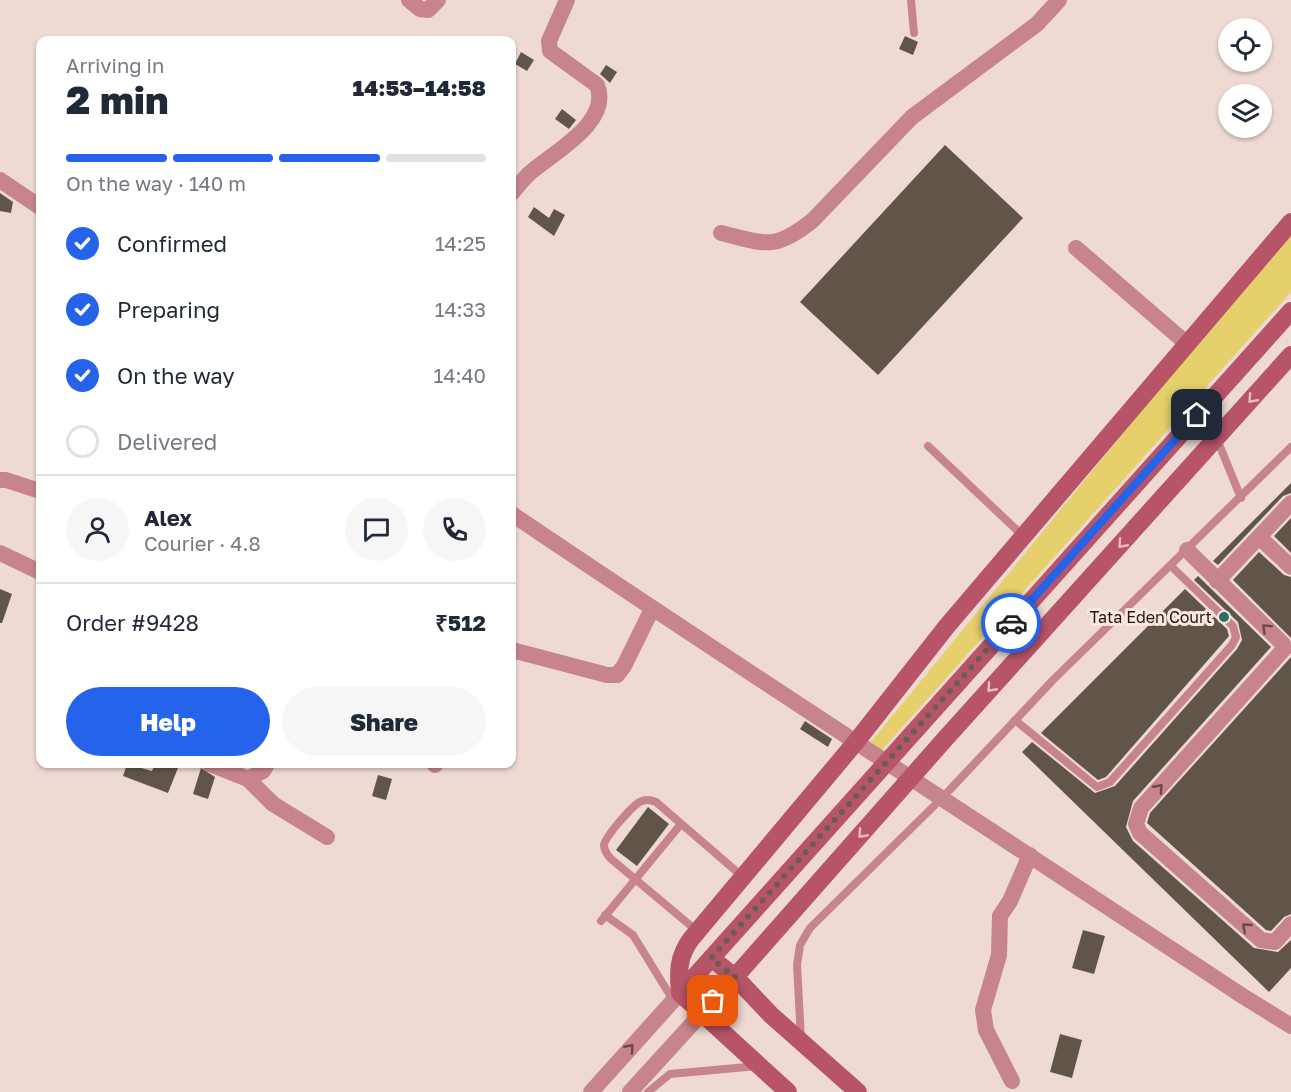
<!DOCTYPE html>
<html lang="en">
<head>
<meta charset="utf-8">
<style>
	body { margin:0; font-family:"Golos Text",sans-serif; background:#f6f6f7; color:#1f2937; height:100vh; display:flex; flex-direction:column; font-size:22px; white-space:nowrap }
	* { box-sizing:border-box; margin:0 }
	p { font-size:20px; color:#747a83 }
	.icon { flex:none; width:33px; height:33px; fill:none; stroke:currentColor; stroke-width:2; stroke-linecap:round; stroke-linejoin:round }
	.map { position:relative; flex:1; overflow:hidden }
	.side { position:absolute; left:36px; top:36px; width:480px; height:732px; display:flex; flex-direction:column; background:#fff; border-radius:12px; box-shadow:0 2px 4px #0004 }
	.side>* { flex:none }
	.fabs { position:absolute; left:1218px; top:18px; display:grid; gap:12px }
	.fabs a { display:grid; place-items:center; width:54px; height:54px; border-radius:50%; background:#fff; box-shadow:0 2px 4px #0004; font-size:30px }
	.pin { position:absolute; display:grid; place-items:center; width:51px; height:51px; color:#fff; margin:-26px; border-radius:12px; box-shadow:0 3px 9px #0006 }
	.courier { position:absolute; display:grid; place-items:center; width:60px; height:60px; margin:-30px; border:4px solid #2563eb; border-radius:50%; background:#fff; color:#222; box-shadow:0 2px 8px #0007 }
	.overview em { font-style:normal; font-weight:800 }
	.overview div { display:flex; flex-direction:column-reverse }
	.overview { display:flex; align-items:center; justify-content:space-between; height:102px; padding:0 30px }
	h1 { font-size:39px; font-weight:800; line-height:45px }
	.bar { display:grid; grid-template-columns:repeat(4,1fr); gap:9px 6px; align-content:center; height:72px; padding:0 30px }
	.bar i { height:8px; border-radius:4px; background:#e0e1e3 }
	.bar .on { background:#2563eb }
	.bar p { grid-column:span 4 }
	.line { display:flex; align-items:center; gap:15px; padding:0 30px; border-top:2px solid #e0e1e3 }
	.line div { flex:1 }
	.round { display:grid; place-items:center; flex:none; width:63px; height:63px; border-radius:32px; background:#f6f6f7 }
	ol { padding:0 30px; list-style:none }
	li { display:flex; align-items:center; gap:18px; height:66px }
	li p { margin-inline-start:auto }
	li .icon { padding:6px; border-radius:50%; background:#2563eb; color:#fff; stroke-width:4 }
	li:last-child { color:#747a83 }
	li i { width:33px; height:33px; border:3px solid #e0e1e3; border-radius:50% }
	.button { display:flex; gap:12px; margin-top:auto; padding:12px 30px }
	.button a { flex:1; height:69px; border-radius:36px; background:#2563eb; color:#fff; font-size:24px; font-weight:800; line-height:69px; text-align:center }
	.button a+a { background:#f6f6f7; color:#1f2937 }
	.map>svg:first-child { display:block }
</style>
</head>
<body>
<div class="map">
<svg width="1291" height="1092" viewBox="0 0 1291 1092">
	<rect width="100%" height="100%" fill="#eed9d3"/>
	<path fill="#e6d06b" d="M 1291,235 L 1291,292 L 881,751 L 871,742 L 1213,323 Z"/>
	<path fill="#615549" d="M 905,36 L 918,42 L 913,55 L 899,49 Z
		M 521,52 L 534,60 L 527,71 L 515,64 Z
		M 606,65 L 617,72 L 610,83 L 600,74 Z
		M 562,109 L 576,120 L 569,129 L 555,119 Z
		M 945,145 L 1023,218 L 878,375 L 800,302 Z
		M 0,193 L 13,202 L 11,213 L 0,211 Z
		M 534,207 L 549,218 L 554,209 L 565,215 L 554,236 L 528,217 Z
		M 1291,483 L 1291,493 L 1283,496 L 1218,565 L 1213,561 Z
		M 1291,518 L 1291,553 L 1274,536 Z
		M 1259,552 L 1284,575 L 1291,577 L 1291,638 L 1233,580 Z
		M 1198,576 L 1271,647 L 1133,801 L 1126,827 L 1133,841 L 1254,948 L 1278,952 L 1291,940 L 1291,968 L 1269,992 L 1022,752 L 1032,742 L 1095,793 L 1115,786 L 1237,649 L 1242,640 L 1238,622 L 1194,580 Z
		M 0,589 L 12,594 L 2,623 L 0,623 Z
		M 1185,589 L 1227,629 L 1229,636 L 1106,777 L 1098,780 L 1041,733 Z
		M 1291,657 L 1291,914 L 1284,917 L 1271,931 L 1266,930 L 1147,823 L 1150,813 Z
		M 805,721 L 832,739 L 828,747 L 800,729 Z
		M 127,764 L 152,771 L 155,764 L 167,764 L 178,768 L 168,793 L 123,776 Z
		M 201,768 L 215,777 L 208,799 L 193,794 Z
		M 378,775 L 392,779 L 386,800 L 372,796 Z
		M 648,807 L 669,824 L 637,866 L 616,850 Z
		M 1083,930 L 1105,936 L 1094,974 L 1072,968 Z
		M 1060,1034 L 1082,1040 L 1072,1078 L 1050,1072 Z"/>
	<g fill="none" stroke-linecap="round" stroke-linejoin="round">
		<path stroke="#c8848e" stroke-width="8" d="M 911,0 L 914,33
			M 1217,439 L 1241,498
			M 928,446 L 1023,536
			M 1015,720 L 1097,787 L 1110,782 L 1232,645 L 1236,637 L 1233,626 L 1171,566
			M 605,915 L 633,935 L 673,1000
			M 601,921 L 681,824
			M 697,931 L 610,858 C 607,854 604,851 604,845 C 605,837 634,803 642,801 C 647,799 651,800 656,802 L 743,877
			M 801,1039 L 797,965 L 800,945 L 810,928 L 943,797 L 1053,680 L 1291,447
			M 648,1092 L 670,1074 L 758,1066"/>
		<path stroke="#c8848e" stroke-width="16" d="M 409,0 L 420,9 L 428,10 L 438,0
			M 0,180 L 40,207
			M 512,193 C 518,186 524,178 531,172 C 554,152 612,122 597,85 L 550,51 L 549,41 L 567,0
			M 721,233 C 765,244 775,251 813,220 L 912,117 L 1037,24 L 1059,0
			M 1076,248 L 1186,343
			M 0,480 L 6,480 L 40,491
			M 512,514 C 753,677 998,834 1241,995 L 1291,1026
			M 1259,537 L 1291,567
			M 1187,550 L 1283,644 L 1284,649 L 1141,808 L 1136,824 L 1140,833 L 1261,940 L 1275,942 L 1291,924
			M 0,553 L 40,572
			M 1217,581 L 1291,503
			M 512,650 L 607,675 L 617,675 L 624,666 L 652,609
			M 210,764 L 248,779 L 263,771 L 267,764
			M 435,765 L 435,764
			M 248,779 L 273,804 L 327,837
			M 1012,1081 L 986,1030 L 983,1010 L 999,955 L 1000,916 L 1010,901 L 1030,855
			M 591,1092 L 680,993
			M 630,1092 L 702,1013"/>
		<path stroke="#b75468" stroke-width="18" d="M 680,993 C 678,971 678,957 691,939 L 855,743 L 947,626 L 1291,222
			M 702,1013 L 735,977 L 711,958
			M 788,1092 L 680,993 L 1291,311
			M 858,1092 L 771,1015 L 735,977 L 945,739 L 1291,355"/>
	</g>
	<defs><path id="oneway-chevron" d="M-2-3.5L2.5 0L-2 3.5" fill="none" stroke-width="1.6" stroke-linecap="round" stroke-linejoin="round" transform="scale(1.5)"/></defs>
	<g stroke="#e7babc">
		<use href="#oneway-chevron" transform="translate(1252 399) rotate(132)"/>
		<use href="#oneway-chevron" transform="translate(1122 544) rotate(132)"/>
		<use href="#oneway-chevron" transform="translate(991 688) rotate(132)"/>
		<use href="#oneway-chevron" transform="translate(862 834) rotate(132)"/>
	</g>
	<g stroke="#6c494d">
		<use href="#oneway-chevron" transform="translate(1266 628) rotate(-136)"/>
		<use href="#oneway-chevron" transform="translate(1159 788) rotate(-48)"/>
		<use href="#oneway-chevron" transform="translate(1246 927) rotate(-139)"/>
		<use href="#oneway-chevron" transform="translate(630 1048) rotate(-48)"/>
	</g>
	<g fill="none" stroke-linecap="round" stroke-linejoin="round">
		<path stroke="#695c59" stroke-width="6" stroke-dasharray="0 10.8" d="M 713,1001 L 735,977 L 711,958 L 1011,623"/>
		<path stroke="#2563eb" stroke-width="8" d="M 1011,623 L 1197,415"/>
	</g>
	<circle fill="#297068" stroke="#fbe6e0" stroke-width="2" cx="1224" cy="617" r="6"/>
	<g text-anchor="middle" stroke-width="6" stroke-linejoin="round" paint-order="stroke">
		<g font-size="16" fill="#211917" stroke="#fbe6e0" text-anchor="end">
			<text x="1212" y="623">Tata Eden Court</text>
		</g>
	</g>
</svg>
<div class="fabs">
<a><svg class="icon" aria-label="locate" viewBox="0 0 24 24"><circle cx="12" cy="12" r="6"/><path d="M12 2v4M12 18v4M2 12h4M18 12h4"/></svg></a>
<a><svg class="icon" aria-label="layers" viewBox="0 0 24 24"><path d="M12 4l9 5-9 5-9-5zM3 14l9 5 9-5"/></svg></a>
</div>
<div class="pin" style="left:713px;top:1001px;background:#ea580c"><svg class="icon" aria-label="bag" viewBox="0 0 24 24"><path d="M5 8h14l-1 12H6zM9 8a3 3 0 0 1 6 0"/></svg></div>
<div class="pin" style="left:1197px;top:415px;background:#1f2937"><svg class="icon" aria-label="home" viewBox="0 0 24 24"><path d="M3 11l9-7 9 7M6 9v11h12V9"/></svg></div>
<div class="courier" style="left:1011px;top:623px"><svg class="icon" aria-label="car" viewBox="0 0 24 24"><path d="M5 17H2v-5l4-1 3-4h7l3 4 3 1v5h-3M9 17h6M6 11h13"/><circle cx="7" cy="17" r="2"/><circle cx="17" cy="17" r="2"/></svg></div>
<section class="side">
<div class="overview"><div><h1>2 min</h1><p>Arriving in</p></div><em>14:53–14:58</em></div>
<div class="bar"><i class="on"></i><i class="on"></i><i class="on"></i><i></i><p>On the way · 140 m</p></div>
<ol>
<li><svg class="icon" aria-label="check" viewBox="0 0 24 24"><path d="M5 12l5 5 9-10"/></svg>Confirmed<p>14:25</p></li>
<li><svg class="icon" aria-label="check" viewBox="0 0 24 24"><path d="M5 12l5 5 9-10"/></svg>Preparing<p>14:33</p></li>
<li><svg class="icon" aria-label="check" viewBox="0 0 24 24"><path d="M5 12l5 5 9-10"/></svg>On the way<p>14:40</p></li>
<li><i></i>Delivered</li>
</ol>
<div class="line" style="height:108px"><a class="round"><svg class="icon" aria-label="person" viewBox="0 0 24 24"><circle cx="12" cy="8" r="4"/><path d="M4 21q1-7 8-7t8 7"/></svg></a><div><b>Alex</b><p>Courier · 4.8</p></div><a class="round"><svg class="icon" aria-label="chat" viewBox="0 0 24 24"><path d="M4 5h16v11H9l-5 4z"/></svg></a><a class="round"><svg class="icon" aria-label="phone" viewBox="0 0 24 24"><path d="M5 4h4l2 5-3 2q2 4 5 5l2-3 5 2v4C11 20 4 13 5 4z"/></svg></a></div>
<div class="line" style="height:78px"><div>Order #9428</div><b>₹512</b></div>
<div class="button"><a>Help</a><a>Share</a></div>
</section>
</div>
</body>
</html>
